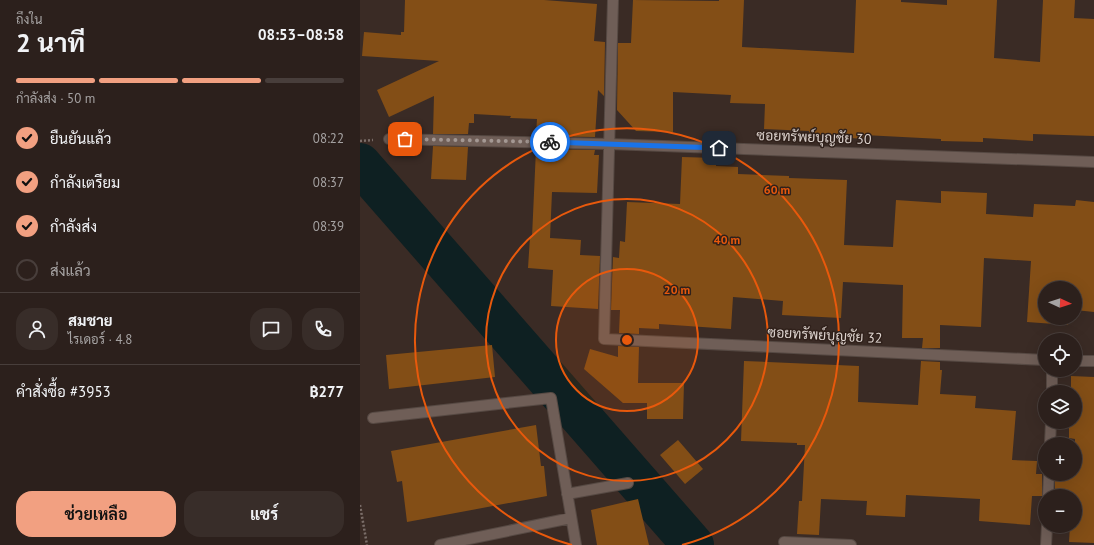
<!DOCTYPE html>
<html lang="th">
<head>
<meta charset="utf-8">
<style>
	body { margin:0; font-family:"PT Sans",Sarabun,sans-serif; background:#382d29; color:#f1f3f6; height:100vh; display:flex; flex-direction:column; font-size:15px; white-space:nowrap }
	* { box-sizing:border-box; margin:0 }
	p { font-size:13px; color:#a6a3a3 }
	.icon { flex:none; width:22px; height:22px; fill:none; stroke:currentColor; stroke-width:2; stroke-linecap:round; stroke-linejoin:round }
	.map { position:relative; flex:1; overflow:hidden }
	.details { display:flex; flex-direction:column; background:#2c201c; width:360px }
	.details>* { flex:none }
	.needle { width:26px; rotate:93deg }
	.fabs { position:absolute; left:678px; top:281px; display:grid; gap:8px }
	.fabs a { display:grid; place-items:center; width:44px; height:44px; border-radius:50%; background:#2c201c; box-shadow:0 4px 16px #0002,0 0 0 1px #483e3b; font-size:20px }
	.pin { position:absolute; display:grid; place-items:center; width:34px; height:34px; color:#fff; margin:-17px; border-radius:8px; box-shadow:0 2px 6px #0006 }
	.courier { position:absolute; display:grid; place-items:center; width:40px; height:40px; margin:-20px; border:3px solid #1a73e8; border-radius:50%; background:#fff; color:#222; box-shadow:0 1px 5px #0007 }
	.headline em { font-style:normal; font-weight:700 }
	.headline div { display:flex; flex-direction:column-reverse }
	.headline { display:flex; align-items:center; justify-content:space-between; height:68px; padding:0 16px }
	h1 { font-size:26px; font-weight:700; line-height:30px }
	.bar { display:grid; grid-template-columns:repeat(4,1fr); gap:6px 4px; align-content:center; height:48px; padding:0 16px }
	.bar i { height:5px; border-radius:3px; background:#483e3b }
	.bar .selected { background:#f2a081 }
	.bar p { grid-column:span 4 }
	.line { display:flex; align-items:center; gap:10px; padding:0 16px; border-top:1px solid #483e3b }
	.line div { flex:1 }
	.round { display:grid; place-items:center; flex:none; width:42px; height:42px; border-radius:16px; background:#382d29 }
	ol { padding:0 16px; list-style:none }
	li { display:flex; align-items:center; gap:12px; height:44px }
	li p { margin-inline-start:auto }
	li .icon { padding:4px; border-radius:50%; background:#f2a081; color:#111; stroke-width:4 }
	li:last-child { color:#a6a3a3 }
	li i { width:22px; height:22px; border:2px solid #483e3b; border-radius:50% }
	.action { display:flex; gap:8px; margin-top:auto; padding:8px 16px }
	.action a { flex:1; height:46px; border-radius:16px; background:#f2a081; color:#111; font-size:16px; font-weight:700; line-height:46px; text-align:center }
	.action a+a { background:#382d29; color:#f1f3f6 }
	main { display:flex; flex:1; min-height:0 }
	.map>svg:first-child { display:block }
</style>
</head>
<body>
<main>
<section class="details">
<div class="headline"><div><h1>2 นาที</h1><p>ถึงใน</p></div><em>08:53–08:58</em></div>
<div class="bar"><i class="selected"></i><i class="selected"></i><i class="selected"></i><i></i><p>กำลังส่ง · 50 m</p></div>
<ol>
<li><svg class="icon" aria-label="check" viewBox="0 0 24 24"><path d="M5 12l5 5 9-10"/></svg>ยืนยันแล้ว<p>08:22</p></li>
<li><svg class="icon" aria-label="check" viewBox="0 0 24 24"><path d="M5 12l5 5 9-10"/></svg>กำลังเตรียม<p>08:37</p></li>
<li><svg class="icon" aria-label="check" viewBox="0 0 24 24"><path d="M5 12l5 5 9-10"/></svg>กำลังส่ง<p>08:39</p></li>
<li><i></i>ส่งแล้ว</li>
</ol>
<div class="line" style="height:72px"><a class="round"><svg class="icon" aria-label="person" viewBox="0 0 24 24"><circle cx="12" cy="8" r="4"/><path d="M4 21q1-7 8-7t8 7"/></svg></a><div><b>สมชาย</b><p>ไรเดอร์ · 4.8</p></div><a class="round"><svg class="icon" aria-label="chat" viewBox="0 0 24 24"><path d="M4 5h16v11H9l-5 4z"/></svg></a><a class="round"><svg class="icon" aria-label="phone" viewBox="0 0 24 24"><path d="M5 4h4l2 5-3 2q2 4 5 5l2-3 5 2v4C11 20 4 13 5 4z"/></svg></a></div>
<div class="line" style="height:52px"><div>คำสั่งซื้อ #3953</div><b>฿277</b></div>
<div class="action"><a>ช่วยเหลือ</a><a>แชร์</a></div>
</section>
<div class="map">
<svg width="734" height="545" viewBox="0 0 734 545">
	<rect width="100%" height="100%" fill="#3a2b25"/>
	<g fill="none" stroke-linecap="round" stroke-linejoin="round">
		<path stroke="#0e2022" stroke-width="42" d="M 0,164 L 333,545"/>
	</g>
	<path fill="#834e16" d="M 45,0 L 184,0 L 237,4 L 234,41 L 245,42 L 244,96 L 238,90 L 235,137 L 176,136 L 177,119 L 150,118 L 151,116 L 114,114 L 114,123 L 109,123 L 108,134 L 73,134 L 74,96 L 29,117 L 17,90 L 79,61 L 2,56 L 4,32 L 41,35 L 41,32 L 44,32 Z
		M 273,0 L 359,1 L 359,0 L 384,0 L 382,47 L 494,53 L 496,0 L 541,0 L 541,2 L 587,5 L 587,0 L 637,0 L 634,58 L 680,62 L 683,0 L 715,0 L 714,18 L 734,19 L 734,136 L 673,134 L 673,141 L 623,138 L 623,142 L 581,141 L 581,139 L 504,135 L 504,139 L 478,137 L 478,136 L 449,134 L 449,131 L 404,129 L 405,104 L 370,103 L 371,95 L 313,92 L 313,132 L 276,131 L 257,110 L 258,43 L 271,43 Z
		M 73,146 L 108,147 L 106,180 L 71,179 Z
		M 176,149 L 235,150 L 234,155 L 239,155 L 237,193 L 192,192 L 190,238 L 221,240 L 220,255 L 240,256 L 238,309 L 191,306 L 193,270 L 168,268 L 170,237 L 172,237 Z
		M 322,157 L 356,158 L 356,166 L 378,167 L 378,174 L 429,176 L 429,178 L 487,180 L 484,245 L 533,247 L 536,200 L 581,203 L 581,191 L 627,193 L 626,214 L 673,217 L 674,204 L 715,206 L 716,200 L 734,202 L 734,312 L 715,310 L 715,288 L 685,288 L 685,318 L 709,318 L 708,325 L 667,322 L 671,261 L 624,258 L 621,327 L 580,325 L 580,348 L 562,348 L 563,338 L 542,338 L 543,285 L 483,282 L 481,318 L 422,315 L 423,301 L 373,297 L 371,329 L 299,324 L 299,329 L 279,328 L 279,334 L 259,333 L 260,310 L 251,310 L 253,257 L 259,258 L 260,241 L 265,242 L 267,202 L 320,204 Z
		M 132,345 L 135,377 L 29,389 L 26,355 Z
		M 258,346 L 279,347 L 278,383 L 324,383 L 323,419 L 287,419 L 287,403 L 263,403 L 224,369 L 230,349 L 258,357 Z
		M 384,361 L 499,366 L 498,402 L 558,405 L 561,361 L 580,362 L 580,370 L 582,370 L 580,394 L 616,396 L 615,408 L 656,411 L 652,460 L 677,461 L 676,474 L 682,474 L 682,496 L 672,496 L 670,525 L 619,521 L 620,499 L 546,495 L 545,517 L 506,515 L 507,501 L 461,499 L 459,535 L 437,534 L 439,501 L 442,501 L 445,445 L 437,445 L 437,443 L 381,441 Z
		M 711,376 L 734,377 L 734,543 L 709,542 L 710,526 L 715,526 L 715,496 L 695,496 L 695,474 L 715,474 L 715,439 L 709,438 L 709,422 L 715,422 L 715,392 L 711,392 Z
		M 176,425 L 181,466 L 184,466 L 187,496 L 47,522 L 42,481 L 37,482 L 31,451 Z
		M 318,440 L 343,469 L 325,484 L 300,455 Z
		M 278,499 L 289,545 L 237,545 L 231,510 Z"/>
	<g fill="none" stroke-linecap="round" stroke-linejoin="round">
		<defs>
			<path id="minor" d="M 253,0 L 244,339 L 685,360
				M 29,139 L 249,144 L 734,162
				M 715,361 L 734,361
				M 692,392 L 692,370
				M 13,418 L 191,398 L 216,545
				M 690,444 L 691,422
				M 207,494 L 268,483
				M 688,496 L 689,474
				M 424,542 L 491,545
				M 80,545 L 211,518
				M 686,545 L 687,526"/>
		</defs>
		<use href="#minor" stroke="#564943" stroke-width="12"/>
		<path stroke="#7b6e69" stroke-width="2.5" stroke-dasharray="2 2" stroke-linecap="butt" d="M 0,141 L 13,140
			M 0,505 L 7,545"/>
		<use href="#minor" stroke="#6f5e57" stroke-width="10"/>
	</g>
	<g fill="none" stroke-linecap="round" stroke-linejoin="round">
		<path stroke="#a49893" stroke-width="4" stroke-dasharray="0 7.2" d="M 45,139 L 190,142"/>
		<path stroke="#1a73e8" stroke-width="5" d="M 190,142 L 359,148"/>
	</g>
	<circle cx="267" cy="340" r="71" fill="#e8590c" fill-opacity=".12"/>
	<g fill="none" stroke="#e8590c" stroke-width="2">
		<circle cx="267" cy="340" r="71"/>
		<circle cx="267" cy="340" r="141"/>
		<path d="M212 545A212 212 0 1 1 322 545"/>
	</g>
	<g text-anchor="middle" stroke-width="3" stroke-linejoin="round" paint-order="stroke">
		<g font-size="14" fill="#ddd3ce" stroke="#30211b">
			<text transform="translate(454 137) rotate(2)" y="5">ซอยทรัพย์บุญชัย 30</text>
			<text transform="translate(465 335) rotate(3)" y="5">ซอยทรัพย์บุญชัย 32</text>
		</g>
	</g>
	<circle cx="267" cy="340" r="6" fill="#e8590c" stroke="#30211b" stroke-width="2"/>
	<g font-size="12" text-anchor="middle" font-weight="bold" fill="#e8590c" stroke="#30211b" stroke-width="3" stroke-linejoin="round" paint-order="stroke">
		<text x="417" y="194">60 m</text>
		<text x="367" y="244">40 m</text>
		<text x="317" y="294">20 m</text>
	</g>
</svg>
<div class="fabs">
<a><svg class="needle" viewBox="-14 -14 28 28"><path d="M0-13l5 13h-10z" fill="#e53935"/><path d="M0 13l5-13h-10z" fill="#a6a3a3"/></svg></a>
<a><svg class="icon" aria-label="locate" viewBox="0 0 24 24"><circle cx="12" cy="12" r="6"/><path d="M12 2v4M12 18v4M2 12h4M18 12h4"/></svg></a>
<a><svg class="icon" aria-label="layers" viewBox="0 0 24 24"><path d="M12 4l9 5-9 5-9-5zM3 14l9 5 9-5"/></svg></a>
<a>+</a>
<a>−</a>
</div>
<div class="pin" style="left:45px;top:139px;background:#ea580c"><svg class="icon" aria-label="bag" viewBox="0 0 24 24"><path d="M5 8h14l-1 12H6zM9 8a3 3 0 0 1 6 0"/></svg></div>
<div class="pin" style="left:359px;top:148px;background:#1f2937"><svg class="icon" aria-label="home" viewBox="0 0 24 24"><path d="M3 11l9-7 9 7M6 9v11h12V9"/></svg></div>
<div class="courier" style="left:190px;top:142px"><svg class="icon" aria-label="bike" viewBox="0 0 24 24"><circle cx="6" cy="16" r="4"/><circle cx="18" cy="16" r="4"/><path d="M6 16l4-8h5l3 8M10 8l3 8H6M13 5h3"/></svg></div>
</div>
</main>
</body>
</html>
